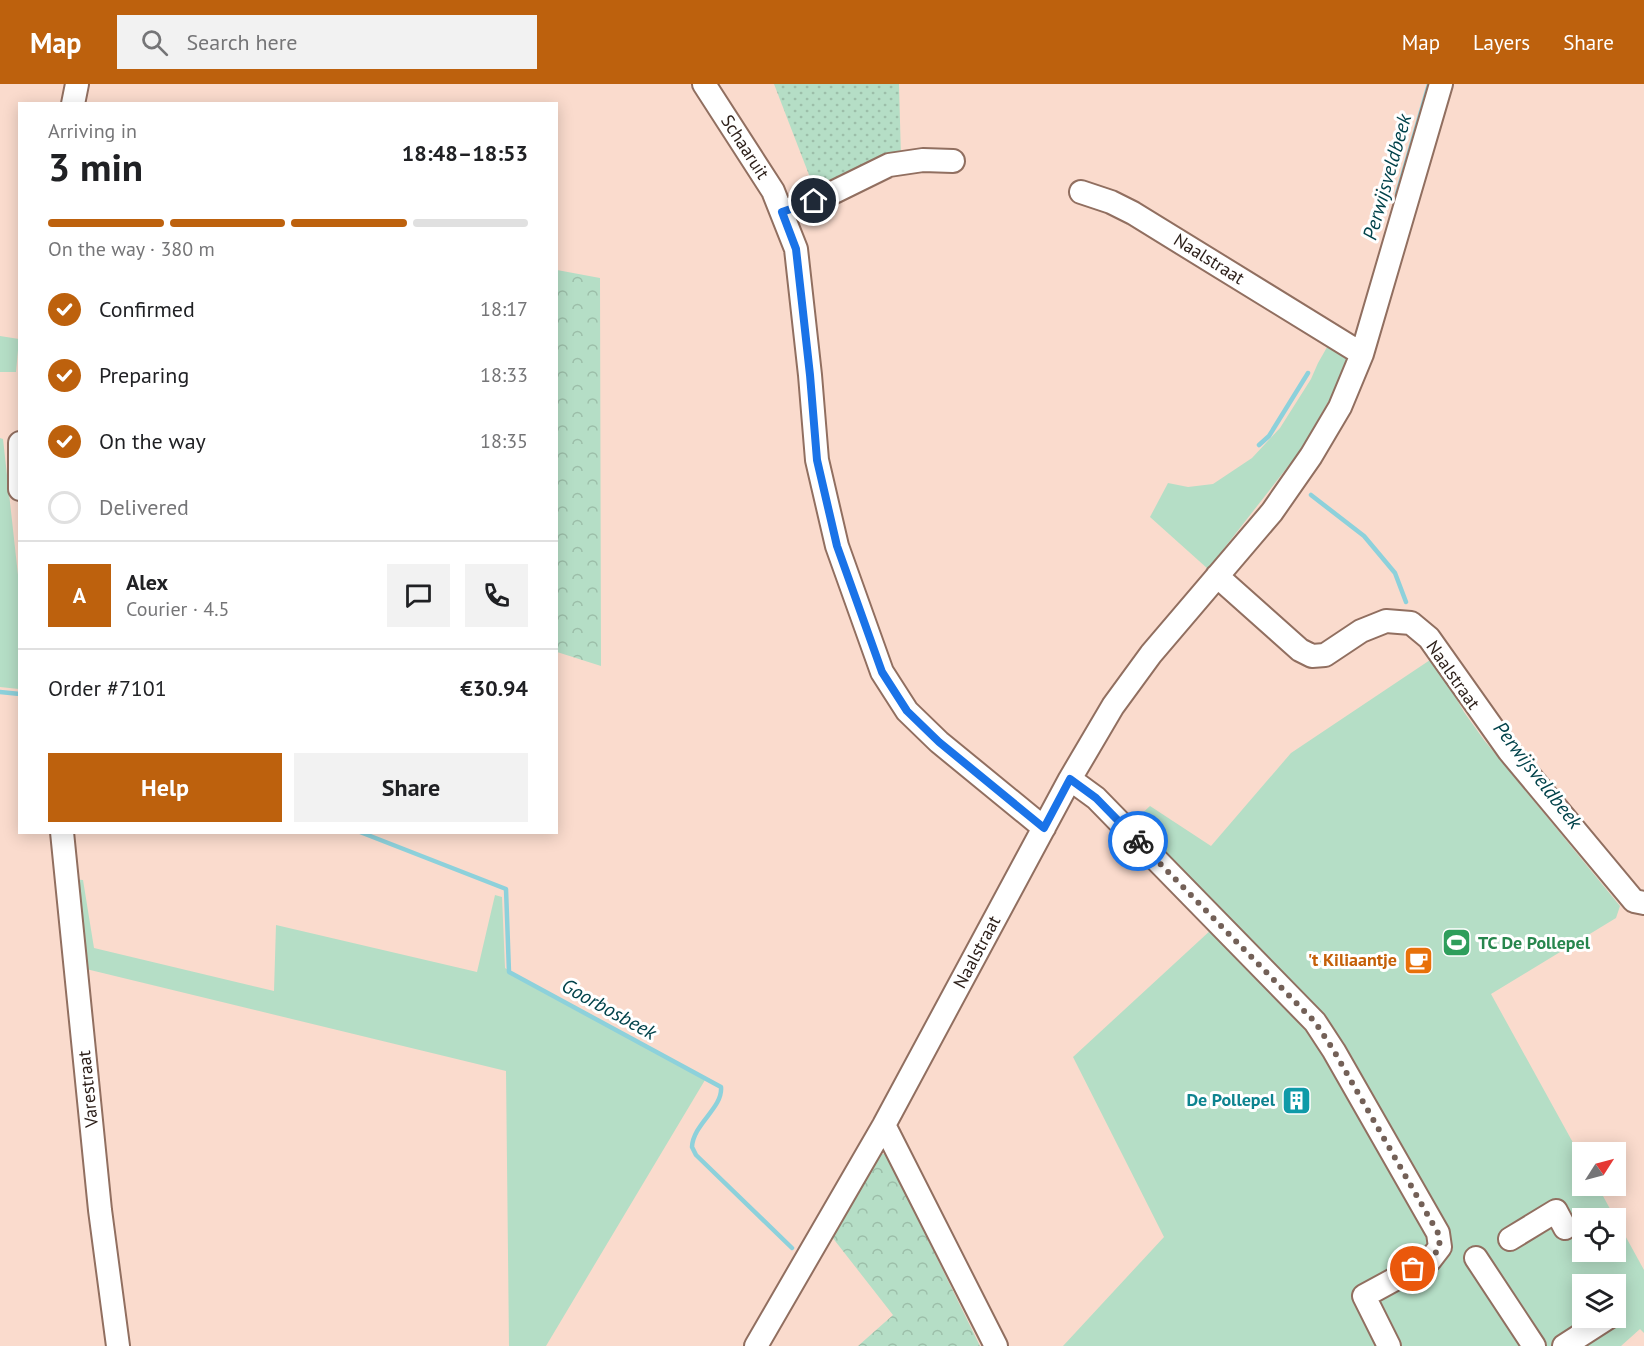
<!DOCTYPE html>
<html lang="en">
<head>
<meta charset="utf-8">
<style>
	body { margin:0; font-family:"PT Sans",sans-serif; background:#f2f2f2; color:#202124; height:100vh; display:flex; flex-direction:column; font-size:22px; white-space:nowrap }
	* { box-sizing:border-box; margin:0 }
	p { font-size:20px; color:#757577 }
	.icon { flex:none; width:33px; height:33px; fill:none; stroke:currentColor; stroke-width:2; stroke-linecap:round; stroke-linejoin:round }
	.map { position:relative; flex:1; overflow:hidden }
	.panel { position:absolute; left:18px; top:18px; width:540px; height:732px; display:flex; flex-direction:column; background:#fff; border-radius:0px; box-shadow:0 3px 15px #0003 }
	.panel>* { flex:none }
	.needle { width:39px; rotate:54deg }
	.tools { position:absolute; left:1572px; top:1058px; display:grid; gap:12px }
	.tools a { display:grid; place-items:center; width:54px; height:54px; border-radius:0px; background:#fff; box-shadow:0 3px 15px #0003; font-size:30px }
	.pin { position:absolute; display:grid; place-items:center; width:51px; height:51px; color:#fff; margin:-26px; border:3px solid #fff; border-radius:50%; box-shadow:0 2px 6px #0007 }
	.courier { position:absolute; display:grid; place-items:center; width:60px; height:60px; margin:-30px; border:4px solid #1a73e8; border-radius:50%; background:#fff; color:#222; box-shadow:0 2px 8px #0007 }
	.head em { font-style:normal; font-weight:700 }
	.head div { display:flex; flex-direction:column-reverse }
	.head { display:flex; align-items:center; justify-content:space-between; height:102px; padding:0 30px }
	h1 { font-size:39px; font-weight:700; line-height:45px }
	.bar { display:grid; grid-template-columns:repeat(4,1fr); gap:9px 6px; align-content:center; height:72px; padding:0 30px }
	.bar i { height:8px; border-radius:4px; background:#e0e0e0 }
	.bar .active { background:#bd610d }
	.bar p { grid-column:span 4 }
	.line { display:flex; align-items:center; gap:15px; padding:0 30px; border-top:2px solid #e0e0e0 }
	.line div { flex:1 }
	.round { display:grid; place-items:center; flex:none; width:63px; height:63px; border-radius:0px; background:#f2f2f2 }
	ol { padding:0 30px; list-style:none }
	li { display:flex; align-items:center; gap:18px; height:66px }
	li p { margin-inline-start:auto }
	li .icon { padding:6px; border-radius:50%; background:#bd610d; color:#fff; stroke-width:4 }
	li:last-child { color:#757577 }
	li i { width:33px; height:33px; border:3px solid #e0e0e0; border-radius:50% }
	.action { display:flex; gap:12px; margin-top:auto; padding:12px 30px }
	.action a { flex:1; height:69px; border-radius:0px; background:#bd610d; color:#fff; font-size:24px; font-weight:700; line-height:69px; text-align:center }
	.action a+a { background:#f2f2f2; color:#202124 }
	header { display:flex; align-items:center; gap:36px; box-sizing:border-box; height:84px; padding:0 30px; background:#bd610d; color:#fff }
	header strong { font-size:28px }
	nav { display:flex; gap:33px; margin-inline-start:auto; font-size:21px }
	.search { width:420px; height:54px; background:#f2f2f2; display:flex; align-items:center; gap:15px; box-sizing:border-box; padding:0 21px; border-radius:0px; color:#757577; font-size:22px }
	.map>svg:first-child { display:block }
</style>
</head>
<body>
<header>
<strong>Map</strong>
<div class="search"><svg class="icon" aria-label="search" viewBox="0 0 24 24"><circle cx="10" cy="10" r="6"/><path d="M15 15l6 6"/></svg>Search here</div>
<nav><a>Map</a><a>Layers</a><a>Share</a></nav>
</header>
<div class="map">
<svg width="1644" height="1262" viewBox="0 0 1644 1262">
	<defs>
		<pattern id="forest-crowns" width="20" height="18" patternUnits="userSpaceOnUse" patternTransform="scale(1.5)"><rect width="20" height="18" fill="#b5dec6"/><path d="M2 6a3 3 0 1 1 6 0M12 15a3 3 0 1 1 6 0" fill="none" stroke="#9cbea9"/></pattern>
		<pattern id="garden-dots" width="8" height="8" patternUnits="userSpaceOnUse" patternTransform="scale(1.5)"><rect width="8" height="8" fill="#b5dec6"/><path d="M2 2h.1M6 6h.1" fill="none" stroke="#9cbea9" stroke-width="1.8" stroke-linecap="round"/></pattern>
	</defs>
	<rect width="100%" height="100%" fill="#fadbcd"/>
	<path fill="#b5dec6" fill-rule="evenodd" d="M 0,252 L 19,255 L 16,288 L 0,288 Z
		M 1330,258 L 1349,275 L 1332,311 L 1300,367 L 1208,485 L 1150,433 L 1168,399 L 1188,403 L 1213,400 L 1252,374 L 1280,344 L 1311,295 L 1318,279 Z
		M 0,354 L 3,355 L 19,500 L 19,605 L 0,603 Z
		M 1433,574 L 1464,628 L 1484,656 L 1620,822 L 1616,834 L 1491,910 L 1582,1075 L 1582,1101 L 1597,1101 L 1615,1134 L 1582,1134 L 1582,1167 L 1616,1167 L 1616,1135 L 1644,1186 L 1644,1249 L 1640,1245 L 1621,1262 L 1063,1262 L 1164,1153 L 1073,973 L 1212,845 L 1121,749 L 1150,722 L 1211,762 L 1291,669 ZM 1582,1200 L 1616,1200 L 1616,1233 L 1582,1233 Z
		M 72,795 L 83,796 L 94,864 L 274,907 L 276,841 L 477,888 L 495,811 L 502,813 L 505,884 L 528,899 L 705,996 L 546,1262 L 509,1262 L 506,987 L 82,884 Z"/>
	<path fill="url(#forest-crowns)" d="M 557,186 L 600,194 L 601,582 L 557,568 Z
		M 881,1070 L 886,1070 L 980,1262 L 858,1262 L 893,1231 L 832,1153 Z"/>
	<path fill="url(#garden-dots)" d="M 774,0 L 899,0 L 901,74 L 816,109 Z"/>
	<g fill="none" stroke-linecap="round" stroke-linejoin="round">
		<path stroke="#8dd1db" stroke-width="4.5" d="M 1397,110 L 1429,0
			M 1259,361 L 1269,352 L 1308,289
			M 1311,411 L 1364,452 L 1395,489 L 1406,518
			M 0,608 L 20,610
			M 360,748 L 506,805 L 509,888 L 721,1003 C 723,1024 693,1040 692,1063 L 696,1071 L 792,1164"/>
		<defs>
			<path id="minor" d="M 704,0 L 773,107 L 796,165 L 810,291 L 817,376 L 837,462 L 882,588 L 907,627 L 939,658 L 1044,744
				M 73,20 L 77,0
				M 1081,108 L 1111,118 L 1133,129 L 1362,270
				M 782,128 L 830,110 L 889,81 L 923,76 L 953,77
				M 20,359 L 20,405
				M 1217,492 L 1300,566 L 1312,572 L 1325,571 L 1361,547 L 1386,537 L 1411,539 L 1429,554 L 1509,667 L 1634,817 L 1644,819
				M 1070,695 L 1096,714 L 1315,938 L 1334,967 L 1438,1149 L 1440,1163 L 1430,1176 L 1364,1212 L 1389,1262
				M 62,748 L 100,1126 L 118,1262
				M 884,1041 L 996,1262
				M 1510,1155 L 1556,1127 L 1565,1144
				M 1476,1174 L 1534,1262
				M 756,1262 L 884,1041 L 1070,695 L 1113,622 L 1151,570 L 1272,428 L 1311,372 L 1340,323 L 1362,270 L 1441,0
				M 1564,1262 L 1609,1233"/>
		</defs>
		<use href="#minor" stroke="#916f60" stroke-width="26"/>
		<use href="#minor" stroke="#fff" stroke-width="22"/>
	</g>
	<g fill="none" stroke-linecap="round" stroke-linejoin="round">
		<path stroke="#736057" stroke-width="6" stroke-dasharray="0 10.8" d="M 1138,757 L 1315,938 L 1334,967 L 1438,1149 L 1440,1163 L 1430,1176 L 1413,1185"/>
		<path stroke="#1a73e8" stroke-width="8" d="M 814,117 L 782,128 L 796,165 L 810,291 L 817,376 L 837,462 L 882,588 L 907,627 L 939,658 L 1044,744 L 1070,695 L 1096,714 L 1138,757"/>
	</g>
	<defs>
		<symbol id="stadium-square" viewBox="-11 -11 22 22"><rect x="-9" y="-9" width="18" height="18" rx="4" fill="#2e9e5b" stroke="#fff"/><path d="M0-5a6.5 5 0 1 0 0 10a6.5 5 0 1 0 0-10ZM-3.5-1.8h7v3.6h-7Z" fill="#fff"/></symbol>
		<symbol id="cafe-square" viewBox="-11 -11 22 22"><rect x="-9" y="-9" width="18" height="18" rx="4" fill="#e8710a" stroke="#fff"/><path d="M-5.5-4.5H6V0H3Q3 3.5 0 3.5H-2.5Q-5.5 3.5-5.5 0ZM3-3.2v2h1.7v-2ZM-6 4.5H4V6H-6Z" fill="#fff"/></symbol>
		<symbol id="building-square" viewBox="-11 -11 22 22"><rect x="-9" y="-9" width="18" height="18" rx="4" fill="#0f9aa8" stroke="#fff"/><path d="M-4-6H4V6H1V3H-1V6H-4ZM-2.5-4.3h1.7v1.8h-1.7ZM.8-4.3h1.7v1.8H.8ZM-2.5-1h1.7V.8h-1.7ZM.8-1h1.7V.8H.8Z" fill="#fff"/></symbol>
	</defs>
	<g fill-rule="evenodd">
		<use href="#stadium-square" x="1440" y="842" width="33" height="33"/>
		<use href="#cafe-square" x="1402" y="860" width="33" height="33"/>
		<use href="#building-square" x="1280" y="1000" width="33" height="33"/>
	</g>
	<g text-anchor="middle" stroke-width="6" stroke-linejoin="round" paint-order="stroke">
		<g font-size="18" fill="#2b1e18" stroke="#fff">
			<text transform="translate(745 63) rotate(57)" y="6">Schaaruit</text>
			<text transform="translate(1209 175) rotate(32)" y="6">Naalstraat</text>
			<text transform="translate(1453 591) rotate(55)" y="6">Naalstraat</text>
			<text transform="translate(977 868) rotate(-62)" y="6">Naalstraat</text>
			<text transform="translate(88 1005) rotate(-96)" y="6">Varestraat</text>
		</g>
		<g font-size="18" font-weight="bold" fill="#27864d" stroke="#fff" text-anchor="start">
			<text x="1478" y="865">TC De Pollepel</text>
		</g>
		<g font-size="18" font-weight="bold" fill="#c56008" stroke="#fff" text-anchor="end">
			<text x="1397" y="882">'t Kiliaantje</text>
		</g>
		<g font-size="18" font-weight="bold" fill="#0d838f" stroke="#fff" text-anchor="end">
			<text x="1275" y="1022">De Pollepel</text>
		</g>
		<g font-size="20" font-style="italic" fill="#00424a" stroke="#fff">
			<text transform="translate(1387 93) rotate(-74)" y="7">Perwijsveldbeek</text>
			<text transform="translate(1538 691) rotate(52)" y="7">Perwijsveldbeek</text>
			<text transform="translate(609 925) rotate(29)" y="7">Goorbosbeek</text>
		</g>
	</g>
</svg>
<div class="tools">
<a><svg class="needle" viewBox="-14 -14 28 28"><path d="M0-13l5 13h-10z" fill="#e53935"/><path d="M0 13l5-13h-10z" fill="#757577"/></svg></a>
<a><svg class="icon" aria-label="locate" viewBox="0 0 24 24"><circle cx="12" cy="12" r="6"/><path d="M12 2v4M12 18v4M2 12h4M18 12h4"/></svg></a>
<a><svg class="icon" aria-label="layers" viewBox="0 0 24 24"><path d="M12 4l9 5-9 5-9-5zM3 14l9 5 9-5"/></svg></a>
</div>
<div class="pin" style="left:1413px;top:1185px;background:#ea580c"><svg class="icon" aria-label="bag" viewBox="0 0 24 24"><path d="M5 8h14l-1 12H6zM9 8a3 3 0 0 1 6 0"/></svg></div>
<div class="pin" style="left:814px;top:117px;background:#1f2937"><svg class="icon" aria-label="home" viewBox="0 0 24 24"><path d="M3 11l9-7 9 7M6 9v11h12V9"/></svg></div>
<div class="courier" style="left:1138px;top:757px"><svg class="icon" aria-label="bike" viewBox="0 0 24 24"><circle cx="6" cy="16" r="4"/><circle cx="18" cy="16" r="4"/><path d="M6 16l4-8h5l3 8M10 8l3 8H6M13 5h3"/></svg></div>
<section class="panel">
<div class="head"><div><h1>3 min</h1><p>Arriving in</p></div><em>18:48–18:53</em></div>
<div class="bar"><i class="active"></i><i class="active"></i><i class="active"></i><i></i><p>On the way · 380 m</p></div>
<ol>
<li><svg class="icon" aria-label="check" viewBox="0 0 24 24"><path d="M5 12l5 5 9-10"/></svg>Confirmed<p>18:17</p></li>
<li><svg class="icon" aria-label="check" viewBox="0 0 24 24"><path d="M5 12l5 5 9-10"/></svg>Preparing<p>18:33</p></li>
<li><svg class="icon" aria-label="check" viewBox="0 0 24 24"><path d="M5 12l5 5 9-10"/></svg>On the way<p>18:35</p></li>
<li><i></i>Delivered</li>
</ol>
<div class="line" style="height:108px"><b class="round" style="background:#bd610d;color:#fff">A</b><div><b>Alex</b><p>Courier · 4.5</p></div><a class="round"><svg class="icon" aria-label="chat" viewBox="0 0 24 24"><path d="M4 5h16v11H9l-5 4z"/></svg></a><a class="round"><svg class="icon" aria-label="phone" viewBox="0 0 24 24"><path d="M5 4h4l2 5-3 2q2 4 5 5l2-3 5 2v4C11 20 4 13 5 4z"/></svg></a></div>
<div class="line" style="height:78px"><div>Order #7101</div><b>€30.94</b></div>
<div class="action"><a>Help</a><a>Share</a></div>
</section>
</div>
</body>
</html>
